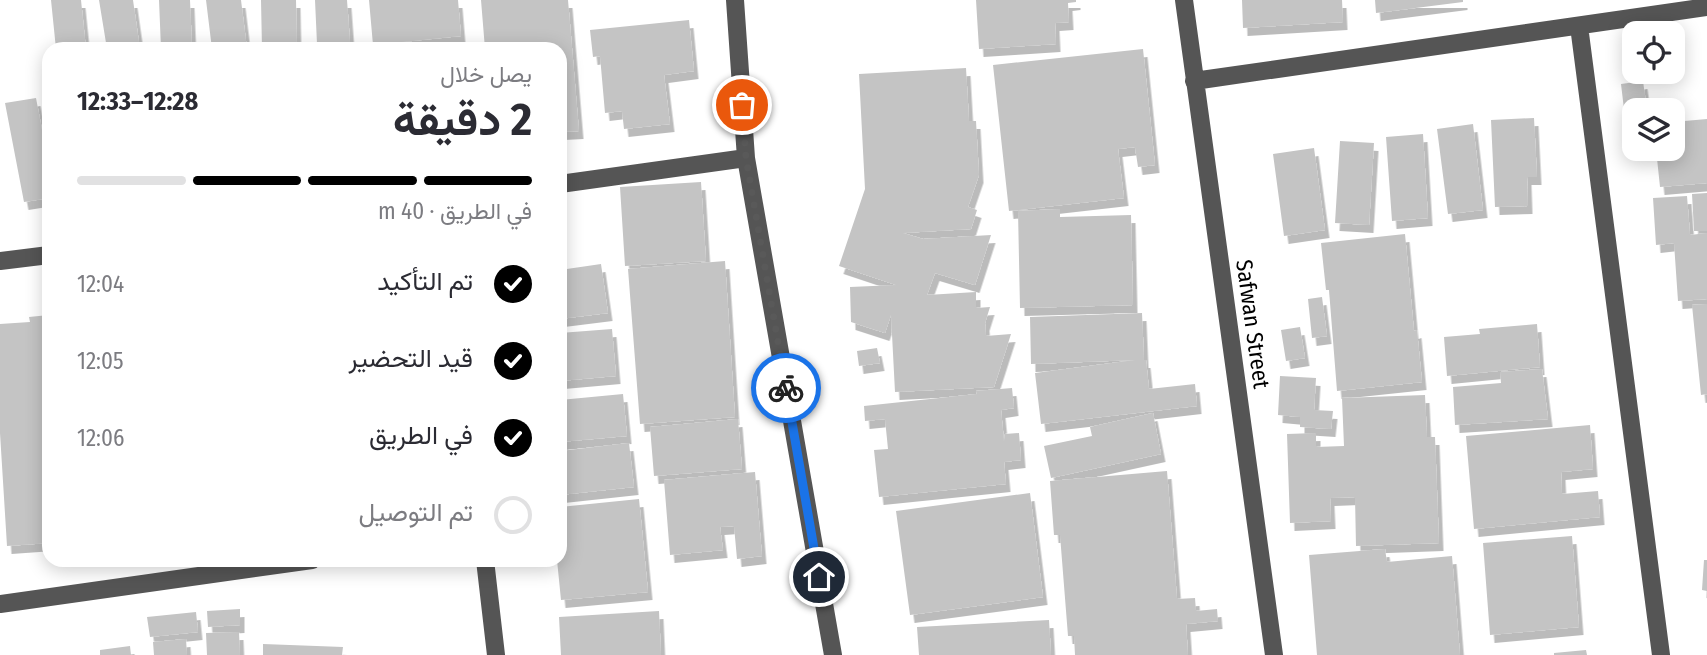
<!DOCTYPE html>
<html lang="ar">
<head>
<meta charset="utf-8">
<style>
	body { margin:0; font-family:"Fira Sans Condensed",Vazirmatn,sans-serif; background:#f7f7f7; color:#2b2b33; direction:rtl; height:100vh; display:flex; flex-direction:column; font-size:26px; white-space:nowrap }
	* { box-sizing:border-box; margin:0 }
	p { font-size:23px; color:#7c7c81 }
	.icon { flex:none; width:38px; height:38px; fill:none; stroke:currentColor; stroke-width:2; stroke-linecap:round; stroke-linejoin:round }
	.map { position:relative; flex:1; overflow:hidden; direction:ltr }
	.details { position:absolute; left:42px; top:42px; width:525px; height:525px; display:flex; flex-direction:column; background:#fff; border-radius:21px; box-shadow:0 4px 18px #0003; direction:rtl }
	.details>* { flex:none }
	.tools { position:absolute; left:1622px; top:21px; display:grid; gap:14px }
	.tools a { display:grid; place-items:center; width:63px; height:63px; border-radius:14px; background:#fff; box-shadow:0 4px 18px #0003; font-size:35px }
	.pin { position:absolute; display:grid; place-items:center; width:60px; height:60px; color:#fff; margin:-30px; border:4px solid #fff; border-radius:50%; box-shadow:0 2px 7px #0007 }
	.courier { position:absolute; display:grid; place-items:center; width:70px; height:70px; margin:-35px; border:5px solid #1a73e8; border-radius:50%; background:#fff; color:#222; box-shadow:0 2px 9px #0007 }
	.headline em { font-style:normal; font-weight:700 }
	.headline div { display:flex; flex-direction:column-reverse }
	.headline { display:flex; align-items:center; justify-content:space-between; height:119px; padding:0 35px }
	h1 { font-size:46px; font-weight:700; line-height:52px }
	.bar { display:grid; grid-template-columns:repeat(4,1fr); gap:10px 7px; align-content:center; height:84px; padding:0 35px }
	.bar i { height:9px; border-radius:5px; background:#e1e1e2 }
	.bar .selected { background:#000 }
	.bar p { grid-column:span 4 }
	ol { padding:0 35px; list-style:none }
	li { display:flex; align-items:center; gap:21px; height:77px }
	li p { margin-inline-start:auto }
	li .icon { padding:7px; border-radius:50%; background:#000; color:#fff; stroke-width:4 }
	li:last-child { color:#7c7c81 }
	li i { width:38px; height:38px; border:4px solid #e1e1e2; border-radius:50% }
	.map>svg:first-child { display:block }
</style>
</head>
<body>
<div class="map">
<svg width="1707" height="655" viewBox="0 0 1707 655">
	<defs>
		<filter id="shadow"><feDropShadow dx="4.5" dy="8" stdDeviation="0" flood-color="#0004"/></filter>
	</defs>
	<rect width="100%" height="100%" fill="#fff"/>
	<path fill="#c4c4c4" filter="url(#shadow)" d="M 51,0 L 81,0 L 86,49 L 56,49 Z
		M 99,0 L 133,0 L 140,49 L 107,49 Z
		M 159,0 L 190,0 L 192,49 L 161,49 Z
		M 206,0 L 241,0 L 247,49 L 212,49 Z
		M 261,0 L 296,0 L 297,49 L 262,49 Z
		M 315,0 L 347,0 L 350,42 L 317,44 Z
		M 369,0 L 458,0 L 461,36 L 373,45 Z
		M 481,0 L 568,0 L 579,131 L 560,132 L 560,49 L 485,49 Z
		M 976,0 L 1076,0 L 1076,2 L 1068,3 L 1069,22 L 1055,23 L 1056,44 L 979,49 Z
		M 1242,0 L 1342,0 L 1343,22 L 1243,28 Z
		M 1375,0 L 1463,0 L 1463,2 L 1376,13 Z
		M 689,20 L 694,71 L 664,75 L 670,124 L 624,129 L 622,111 L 605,113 L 600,56 L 593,57 L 590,30 Z
		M 468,43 L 469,49 L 430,49 L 430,47 Z
		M 1143,49 L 1155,165 L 1138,167 L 1135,147 L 1118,149 L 1124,198 L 1009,211 L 993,65 Z
		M 966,68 L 969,121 L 976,121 L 979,175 L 968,207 L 977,210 L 971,229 L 903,233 L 923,239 L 991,235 L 975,285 L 935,273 L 927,295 L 976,292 L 976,308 L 990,307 L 985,323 L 986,336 L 1011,334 L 994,387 L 895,392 L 891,315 L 885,333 L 851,322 L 850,287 L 896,285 L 839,266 L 865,189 L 859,74 Z
		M 1643,81 L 1647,110 L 1634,110 L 1634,125 L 1626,126 L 1621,84 Z
		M 36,98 L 49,167 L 49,198 L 24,202 L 5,103 Z
		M 1534,118 L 1537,177 L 1527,177 L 1528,206 L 1495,207 L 1491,120 Z
		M 1707,119 L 1707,183 L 1660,187 L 1656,149 L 1673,149 L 1673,122 Z
		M 1473,124 L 1483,210 L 1448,214 L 1437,129 Z
		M 1423,134 L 1428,218 L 1392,221 L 1386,137 Z
		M 1340,141 L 1374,143 L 1369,225 L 1335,223 Z
		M 1314,148 L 1325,230 L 1284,236 L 1273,154 Z
		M 701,182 L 706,261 L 625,266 L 620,187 Z
		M 1707,193 L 1707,231 L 1694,231 L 1692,194 Z
		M 1687,196 L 1690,235 L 1707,233 L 1707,299 L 1678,301 L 1674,243 L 1656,245 L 1653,198 Z
		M 1060,209 L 1060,217 L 1131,215 L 1133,305 L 1020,308 L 1018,211 Z
		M 1405,234 L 1414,331 L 1417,330 L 1422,382 L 1337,391 L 1329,290 L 1326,290 L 1321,243 Z
		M 725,261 L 735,417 L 640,424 L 628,269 Z
		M 601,264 L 608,313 L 560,319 L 560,270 Z
		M 1322,297 L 1327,336 L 1312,338 L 1308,299 Z
		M 1707,304 L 1707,394 L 1701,395 L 1692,305 Z
		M 1142,313 L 1144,360 L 1146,360 L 1149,389 L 1195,384 L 1197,406 L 1041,424 L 1035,373 L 1135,360 L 1031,364 L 1030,317 Z
		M 49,315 L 49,543 L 7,546 L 0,433 L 0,324 L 30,322 L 29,317 Z
		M 1537,324 L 1540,367 L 1447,376 L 1444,337 L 1480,334 L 1479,329 Z
		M 1300,327 L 1305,358 L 1286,361 L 1281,330 Z
		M 612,329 L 616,376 L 560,381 L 560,333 Z
		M 877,348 L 880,363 L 859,366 L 857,351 Z
		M 1542,369 L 1548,419 L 1455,425 L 1453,387 L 1501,383 L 1500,372 Z
		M 1280,376 L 1316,378 L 1314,410 L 1333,411 L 1331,429 L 1300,427 L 1300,417 L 1278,415 Z
		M 1012,388 L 1014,408 L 1001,410 L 1004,441 L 1005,434 L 1019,433 L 1021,460 L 1004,462 L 1006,484 L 879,497 L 874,450 L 888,449 L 885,419 L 865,421 L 864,406 L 977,394 L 976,391 Z
		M 623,394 L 627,436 L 560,442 L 560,400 Z
		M 1425,395 L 1427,437 L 1435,437 L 1439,543 L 1356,546 L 1355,497 L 1330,498 L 1331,521 L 1290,523 L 1287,434 L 1316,433 L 1316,447 L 1344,446 L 1342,398 Z
		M 1153,413 L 1161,454 L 1051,478 L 1044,446 L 1092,436 L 1090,427 Z
		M 738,419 L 742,469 L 654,476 L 650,427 Z
		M 1590,425 L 1593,469 L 1561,472 L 1562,494 L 1598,491 L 1600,517 L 1474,529 L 1466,436 Z
		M 629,443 L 634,487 L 560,495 L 560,451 Z
		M 1167,471 L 1177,599 L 1195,598 L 1196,611 L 1217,609 L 1218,621 L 1186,624 L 1188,655 L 1075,655 L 1074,636 L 1068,636 L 1060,535 L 1054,535 L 1050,481 Z
		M 755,472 L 762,556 L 737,559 L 734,526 L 720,527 L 723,550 L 670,555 L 664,480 Z
		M 1030,493 L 1043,597 L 910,615 L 896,511 Z
		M 639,499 L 648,592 L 561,600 L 557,560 L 560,560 L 560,507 Z
		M 1572,536 L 1579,627 L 1490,635 L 1483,543 Z
		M 1385,549 L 1387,562 L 1452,556 L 1460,655 L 1317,655 L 1309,555 Z
		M 1704,560 L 1707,560 L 1707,591 L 1702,590 Z
		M 240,609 L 240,625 L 208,627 L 207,611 Z
		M 659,611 L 661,655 L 561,655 L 559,617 Z
		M 196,612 L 198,632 L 150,637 L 147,617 Z
		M 1049,620 L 1051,655 L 919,655 L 917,627 Z
		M 239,632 L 240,655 L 207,655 L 206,633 Z
		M 186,639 L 187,655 L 154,655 L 153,642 Z
		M 263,644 L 343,647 L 342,655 L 263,655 Z
		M 130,646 L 131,655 L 100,655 L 100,650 Z
		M 1586,650 L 1587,655 L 1554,655 L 1554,653 Z"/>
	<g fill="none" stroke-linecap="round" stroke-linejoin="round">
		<path stroke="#555" stroke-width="18" d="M 735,0 L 746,158 L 833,655
			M 1184,0 L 1274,655
			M 1579,26 L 1661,655
			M 1194,81 L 1707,7
			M 560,184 L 746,158
			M 0,261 L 49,255
			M 485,560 L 496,655
			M 0,604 L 312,560"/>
	</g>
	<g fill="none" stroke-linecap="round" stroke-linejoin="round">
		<path stroke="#595959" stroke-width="7" stroke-dasharray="0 12.6" d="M 742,105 L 746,158 L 786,388"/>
		<path stroke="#1a73e8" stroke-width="9" d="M 786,388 L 819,577"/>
	</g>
	<g text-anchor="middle" stroke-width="7" stroke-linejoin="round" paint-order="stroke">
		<g font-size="23" fill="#000" stroke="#fff">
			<text transform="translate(1253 324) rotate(82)" y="8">Safwan Street</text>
		</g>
	</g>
</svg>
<div class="tools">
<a><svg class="icon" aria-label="locate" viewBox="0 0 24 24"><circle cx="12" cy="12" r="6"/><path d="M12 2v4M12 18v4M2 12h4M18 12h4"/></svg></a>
<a><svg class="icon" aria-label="layers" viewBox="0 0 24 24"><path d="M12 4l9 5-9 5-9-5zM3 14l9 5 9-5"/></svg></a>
</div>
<div class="pin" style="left:742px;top:105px;background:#ea580c"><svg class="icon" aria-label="bag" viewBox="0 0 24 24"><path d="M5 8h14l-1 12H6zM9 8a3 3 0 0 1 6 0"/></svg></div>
<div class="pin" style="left:819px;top:577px;background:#1f2937"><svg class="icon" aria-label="home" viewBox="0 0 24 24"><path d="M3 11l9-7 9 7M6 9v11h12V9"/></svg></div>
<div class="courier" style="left:786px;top:388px"><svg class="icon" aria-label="bike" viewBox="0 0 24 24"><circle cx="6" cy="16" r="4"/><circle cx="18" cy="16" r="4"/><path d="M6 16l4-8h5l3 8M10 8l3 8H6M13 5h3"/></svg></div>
<section class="details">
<div class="headline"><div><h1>2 دقيقة</h1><p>يصل خلال</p></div><em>12:28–12:33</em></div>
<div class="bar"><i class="selected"></i><i class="selected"></i><i class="selected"></i><i></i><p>في الطريق · 40 m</p></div>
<ol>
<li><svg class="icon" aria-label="check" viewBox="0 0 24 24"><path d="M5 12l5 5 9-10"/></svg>تم التأكيد<p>12:04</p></li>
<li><svg class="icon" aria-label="check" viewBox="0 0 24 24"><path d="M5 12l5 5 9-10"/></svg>قيد التحضير<p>12:05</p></li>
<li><svg class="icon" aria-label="check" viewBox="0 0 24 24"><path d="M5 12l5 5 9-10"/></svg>في الطريق<p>12:06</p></li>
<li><i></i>تم التوصيل</li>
</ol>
</section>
</div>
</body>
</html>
